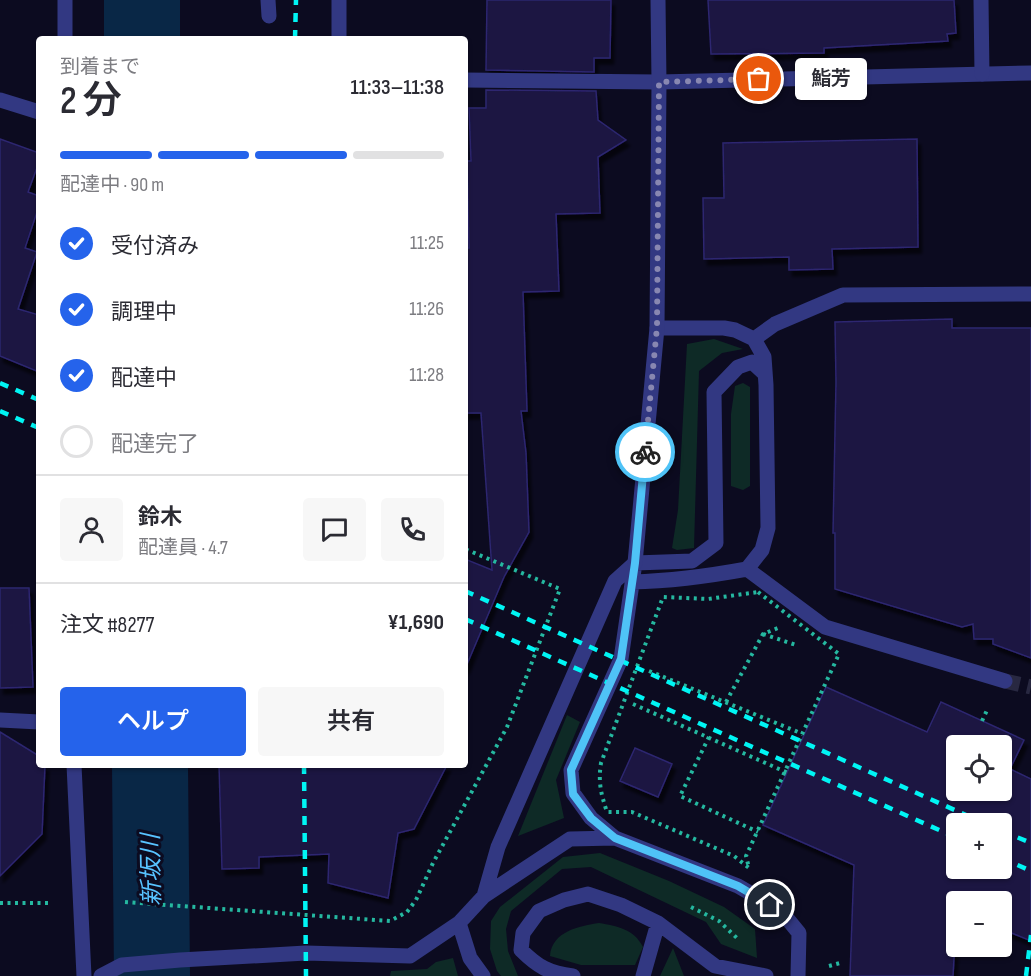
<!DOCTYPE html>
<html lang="ja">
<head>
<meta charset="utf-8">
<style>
	body { margin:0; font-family:"Sofia Sans Condensed","Noto Sans JP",sans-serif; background:#f7f7f7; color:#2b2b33; height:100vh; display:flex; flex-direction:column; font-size:22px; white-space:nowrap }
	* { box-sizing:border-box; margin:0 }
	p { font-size:20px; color:#7c7c81 }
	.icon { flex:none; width:33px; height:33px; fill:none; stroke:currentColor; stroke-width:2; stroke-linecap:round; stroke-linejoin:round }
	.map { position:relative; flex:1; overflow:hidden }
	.details { position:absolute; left:36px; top:36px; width:432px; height:732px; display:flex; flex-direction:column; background:#fff; border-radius:6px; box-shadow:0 2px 4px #0004 }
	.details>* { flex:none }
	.tools { position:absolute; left:946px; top:735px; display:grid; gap:12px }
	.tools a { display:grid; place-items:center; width:66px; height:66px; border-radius:6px; background:#fff; box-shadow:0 2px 4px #0004; font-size:30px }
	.pin { position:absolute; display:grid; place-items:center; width:51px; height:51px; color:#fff; margin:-26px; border:3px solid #fff; border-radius:50%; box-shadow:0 2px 6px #0007 }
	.courier { position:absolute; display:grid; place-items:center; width:60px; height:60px; margin:-30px; border:4px solid #4fc3f7; border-radius:50%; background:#fff; color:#222; box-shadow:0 2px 8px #0007 }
	.bubble { position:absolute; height:42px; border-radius:6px; background:#fff; box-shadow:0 2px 4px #0004; font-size:20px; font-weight:600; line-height:42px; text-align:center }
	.overview em { font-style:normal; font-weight:600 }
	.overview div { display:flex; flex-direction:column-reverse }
	.overview { display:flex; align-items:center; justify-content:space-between; height:102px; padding:0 24px }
	h1 { font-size:39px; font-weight:600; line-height:45px }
	.bar { display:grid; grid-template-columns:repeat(4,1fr); gap:9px 6px; align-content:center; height:72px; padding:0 24px }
	.bar i { height:8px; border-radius:4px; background:#e1e1e2 }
	.bar .active { background:#2563eb }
	.bar p { grid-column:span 4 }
	.line { display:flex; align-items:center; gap:15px; padding:0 24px; border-top:2px solid #e1e1e2 }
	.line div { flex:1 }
	.round { display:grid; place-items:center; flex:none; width:63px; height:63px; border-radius:6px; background:#f7f7f7 }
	ol { padding:0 24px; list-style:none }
	li { display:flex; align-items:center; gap:18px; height:66px }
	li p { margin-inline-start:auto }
	li .icon { padding:6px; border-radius:50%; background:#2563eb; color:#fff; stroke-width:4 }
	li:last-child { color:#7c7c81 }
	li i { width:33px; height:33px; border:3px solid #e1e1e2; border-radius:50% }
	.primary-button { display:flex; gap:12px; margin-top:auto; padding:12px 24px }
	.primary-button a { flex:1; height:69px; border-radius:6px; background:#2563eb; color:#fff; font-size:24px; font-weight:600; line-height:69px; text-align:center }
	.primary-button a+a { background:#f7f7f7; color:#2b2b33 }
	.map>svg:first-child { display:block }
</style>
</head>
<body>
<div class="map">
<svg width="1031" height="976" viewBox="0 0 1031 976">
	<defs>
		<filter id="shadow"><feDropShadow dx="3.5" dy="6" stdDeviation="1.5" flood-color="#0009"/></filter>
	</defs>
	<rect width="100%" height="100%" fill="#0c0b20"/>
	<path fill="#0e2a26" d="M 714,339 L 743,349 L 722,353 L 699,371 L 694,548 L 677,550 L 672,548 L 678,510 L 687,344 Z
		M 743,383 L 750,387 L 750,486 L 743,490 L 731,486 L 731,414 L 735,386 Z
		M 567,715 L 580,722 L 556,780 L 564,818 L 518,836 Z
		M 600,853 L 669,881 L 724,907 L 755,929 L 757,958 L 721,944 L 706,922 L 591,867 L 562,869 L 511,911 L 506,929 L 508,951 L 518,976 L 501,976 L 497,971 L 490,949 L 491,921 L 500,907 L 563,857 Z
		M 599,923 C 617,926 634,929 643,947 L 635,965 L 581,965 L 550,956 C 552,931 580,926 599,923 Z
		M 673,948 L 684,976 L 660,976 Z
		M 453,958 L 458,976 L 390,976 L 391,971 L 427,969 L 436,962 Z"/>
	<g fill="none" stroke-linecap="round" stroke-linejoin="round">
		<path stroke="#092746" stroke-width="76" d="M 142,0 L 142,39
			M 150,765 L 152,976"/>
	</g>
	<path fill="#1a1642" stroke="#2d2670" stroke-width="1.5" fill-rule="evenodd" filter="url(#shadow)" d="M 487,0 L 611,0 L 610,58 L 594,58 L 594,72 L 486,70 Z
		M 708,0 L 954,0 L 956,33 L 947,34 L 948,41 L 824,48 L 824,53 L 711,54 Z
		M 486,90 L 596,91 L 598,120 L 626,140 L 598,157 L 600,213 L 556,214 L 559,291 L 523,292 L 527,411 L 521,411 L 526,453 L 529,532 L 504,577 L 465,669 L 465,559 L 492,570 L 481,413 L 465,413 L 465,248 L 469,248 L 467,161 L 471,161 L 469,108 L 486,108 Z
		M 0,139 L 39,153 L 39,162 L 28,192 L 39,196 L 39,206 L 25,248 L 37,252 L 18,309 L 39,315 L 39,372 L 0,356 Z
		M 917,139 L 918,247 L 832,249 L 833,269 L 789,270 L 789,257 L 704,259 L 703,198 L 724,198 L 723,143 Z
		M 952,319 L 952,328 L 1031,328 L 1031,658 L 993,644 L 993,639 L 974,639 L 973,624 L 962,627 L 835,589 L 835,533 L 833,533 L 836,382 L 835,322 Z
		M 0,588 L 29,588 L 33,687 L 0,688 Z
		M 826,687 L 927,732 L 941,702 L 1024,740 L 1010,769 L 1031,779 L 1031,941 L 1002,929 L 1002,902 L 957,902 L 953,976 L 850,976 L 854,865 L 763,825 ZM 957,746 L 1002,746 L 1002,790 L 957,790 ZM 957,824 L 1002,824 L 1002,868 L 957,868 Z
		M 0,732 L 39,756 L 39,765 L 45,765 L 42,834 L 0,876 Z
		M 635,748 L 672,764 L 658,797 L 620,781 Z
		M 219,765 L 447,765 L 414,829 L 398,833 L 388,898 L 328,883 L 329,854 L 259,857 L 259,868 L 222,869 Z"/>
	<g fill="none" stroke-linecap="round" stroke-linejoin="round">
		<path stroke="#282841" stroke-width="15" stroke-dasharray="15 8" stroke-linecap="butt" d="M 1005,681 L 1031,687"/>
		<path stroke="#25b8a0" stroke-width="4" stroke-dasharray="3 4.5" stroke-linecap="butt" d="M 758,592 L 839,654 L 746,856 L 749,868 L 734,856 L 632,812 L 607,812 C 601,794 598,782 601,763 L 663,597 L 708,599 Z
			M 763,634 L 796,645
			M 649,671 L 803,734
			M 726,702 L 763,634 L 778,628
			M 633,704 L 788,773
			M 982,721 L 988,708
			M 709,737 L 680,796 L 758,832
			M 125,902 L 390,921 L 407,912 L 416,900 L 433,863 L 507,727 L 560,589 L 465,549
			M 0,903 L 50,903
			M 691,907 L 719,921 L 739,940
			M 829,966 L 840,963"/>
		<path stroke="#323882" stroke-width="15" d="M 65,0 L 65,39
			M 268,0 L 269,16
			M 339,0 L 339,39
			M 465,80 L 659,82 L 1031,73
			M 0,100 L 39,112
			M 754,339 L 775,324 L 843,295 L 1031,294
			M 635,563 L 621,659 L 571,770 L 573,793 L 591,818 L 615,838 L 738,886 L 781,911 L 799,933 L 798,976
			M 747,569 L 825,627 L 1005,681
			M 632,582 C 671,581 709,576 747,569 L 762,550 L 768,528 L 766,385 L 764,357 L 754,339 L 735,330 L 724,328 L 657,328
			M 0,720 L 39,722
			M 74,765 L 84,976
			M 484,896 L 570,839 L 615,838
			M 459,923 L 470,958 L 483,976
			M 101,976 L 122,965 L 180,960 L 306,953 L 410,956 L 459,923 L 484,896 L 498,847 L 615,581 L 635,563 L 692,561 L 716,543 L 714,392 L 738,367 L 752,362 L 765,374
			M 573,976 C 549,973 538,967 521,950 L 523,933 L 539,911 L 564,900 L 588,894 L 621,905 L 658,923 L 715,966 L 766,976
			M 643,976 L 658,923"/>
		<path stroke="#323882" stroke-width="15" d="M 981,0 L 982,74
			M 635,563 L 657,328 L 659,82 L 658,0"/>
		<path stroke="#00f5f4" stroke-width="4.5" stroke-dasharray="9 8" stroke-linecap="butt" d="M 295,39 L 296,0
			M 0,383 L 39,400
			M 0,411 L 39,428
			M 465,591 L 986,824
			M 465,619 L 957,838
			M 304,765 L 306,976
			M 1002,831 L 1031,843
			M 1002,858 L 1031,871
			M 1026,976 L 1031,935"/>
	</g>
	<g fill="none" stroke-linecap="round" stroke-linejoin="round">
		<path stroke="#8887b1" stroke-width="6" stroke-dasharray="0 10.8" d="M 645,452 L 657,327 L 659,82 L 759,79"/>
		<path stroke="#4fc3f7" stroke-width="8" d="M 645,452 L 635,563 L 621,659 L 571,770 L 573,794 L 591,818 L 615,838 L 738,886 L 770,905"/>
	</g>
	<g text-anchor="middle" stroke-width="6" stroke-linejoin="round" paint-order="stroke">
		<g font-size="24" font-style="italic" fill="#58c3ff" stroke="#0c0b20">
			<text transform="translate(151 870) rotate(-91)" y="8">新坂川</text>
		</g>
	</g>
</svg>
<div class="tools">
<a><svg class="icon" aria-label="locate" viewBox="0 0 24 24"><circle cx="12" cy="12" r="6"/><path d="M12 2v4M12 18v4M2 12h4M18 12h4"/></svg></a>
<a>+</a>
<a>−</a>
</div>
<div class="pin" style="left:759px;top:79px;background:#ea580c"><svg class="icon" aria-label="bag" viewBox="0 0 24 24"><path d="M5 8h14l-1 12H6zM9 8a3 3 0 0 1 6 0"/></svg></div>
<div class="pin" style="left:770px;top:905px;background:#1f2937"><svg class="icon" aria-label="home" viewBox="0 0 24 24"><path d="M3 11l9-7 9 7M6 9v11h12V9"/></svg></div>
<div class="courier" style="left:645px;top:452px"><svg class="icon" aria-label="bike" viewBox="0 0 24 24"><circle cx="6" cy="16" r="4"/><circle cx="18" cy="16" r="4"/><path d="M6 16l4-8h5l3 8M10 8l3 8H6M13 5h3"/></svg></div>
<div class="bubble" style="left:795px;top:58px;width:72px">鮨芳</div>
<section class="details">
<div class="overview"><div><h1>2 分</h1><p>到着まで</p></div><em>11:33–11:38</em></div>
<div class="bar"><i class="active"></i><i class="active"></i><i class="active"></i><i></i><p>配達中 · 90 m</p></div>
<ol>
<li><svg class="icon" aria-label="check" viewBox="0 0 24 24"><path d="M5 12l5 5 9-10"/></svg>受付済み<p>11:25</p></li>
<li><svg class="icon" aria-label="check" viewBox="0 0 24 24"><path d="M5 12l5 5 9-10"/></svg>調理中<p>11:26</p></li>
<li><svg class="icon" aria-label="check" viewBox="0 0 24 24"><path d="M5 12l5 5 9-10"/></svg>配達中<p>11:28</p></li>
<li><i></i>配達完了</li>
</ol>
<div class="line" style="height:108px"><a class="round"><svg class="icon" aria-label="person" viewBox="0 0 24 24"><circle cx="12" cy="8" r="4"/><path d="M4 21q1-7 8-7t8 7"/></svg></a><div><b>鈴木</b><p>配達員 · 4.7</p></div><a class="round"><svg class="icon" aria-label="chat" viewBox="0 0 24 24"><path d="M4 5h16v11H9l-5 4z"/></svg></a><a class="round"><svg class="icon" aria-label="phone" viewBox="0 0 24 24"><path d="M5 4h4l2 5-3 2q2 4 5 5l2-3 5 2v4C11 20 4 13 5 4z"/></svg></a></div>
<div class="line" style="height:78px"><div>注文 #8277</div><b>¥1,690</b></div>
<div class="primary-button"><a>ヘルプ</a><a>共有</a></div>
</section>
</div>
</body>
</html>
